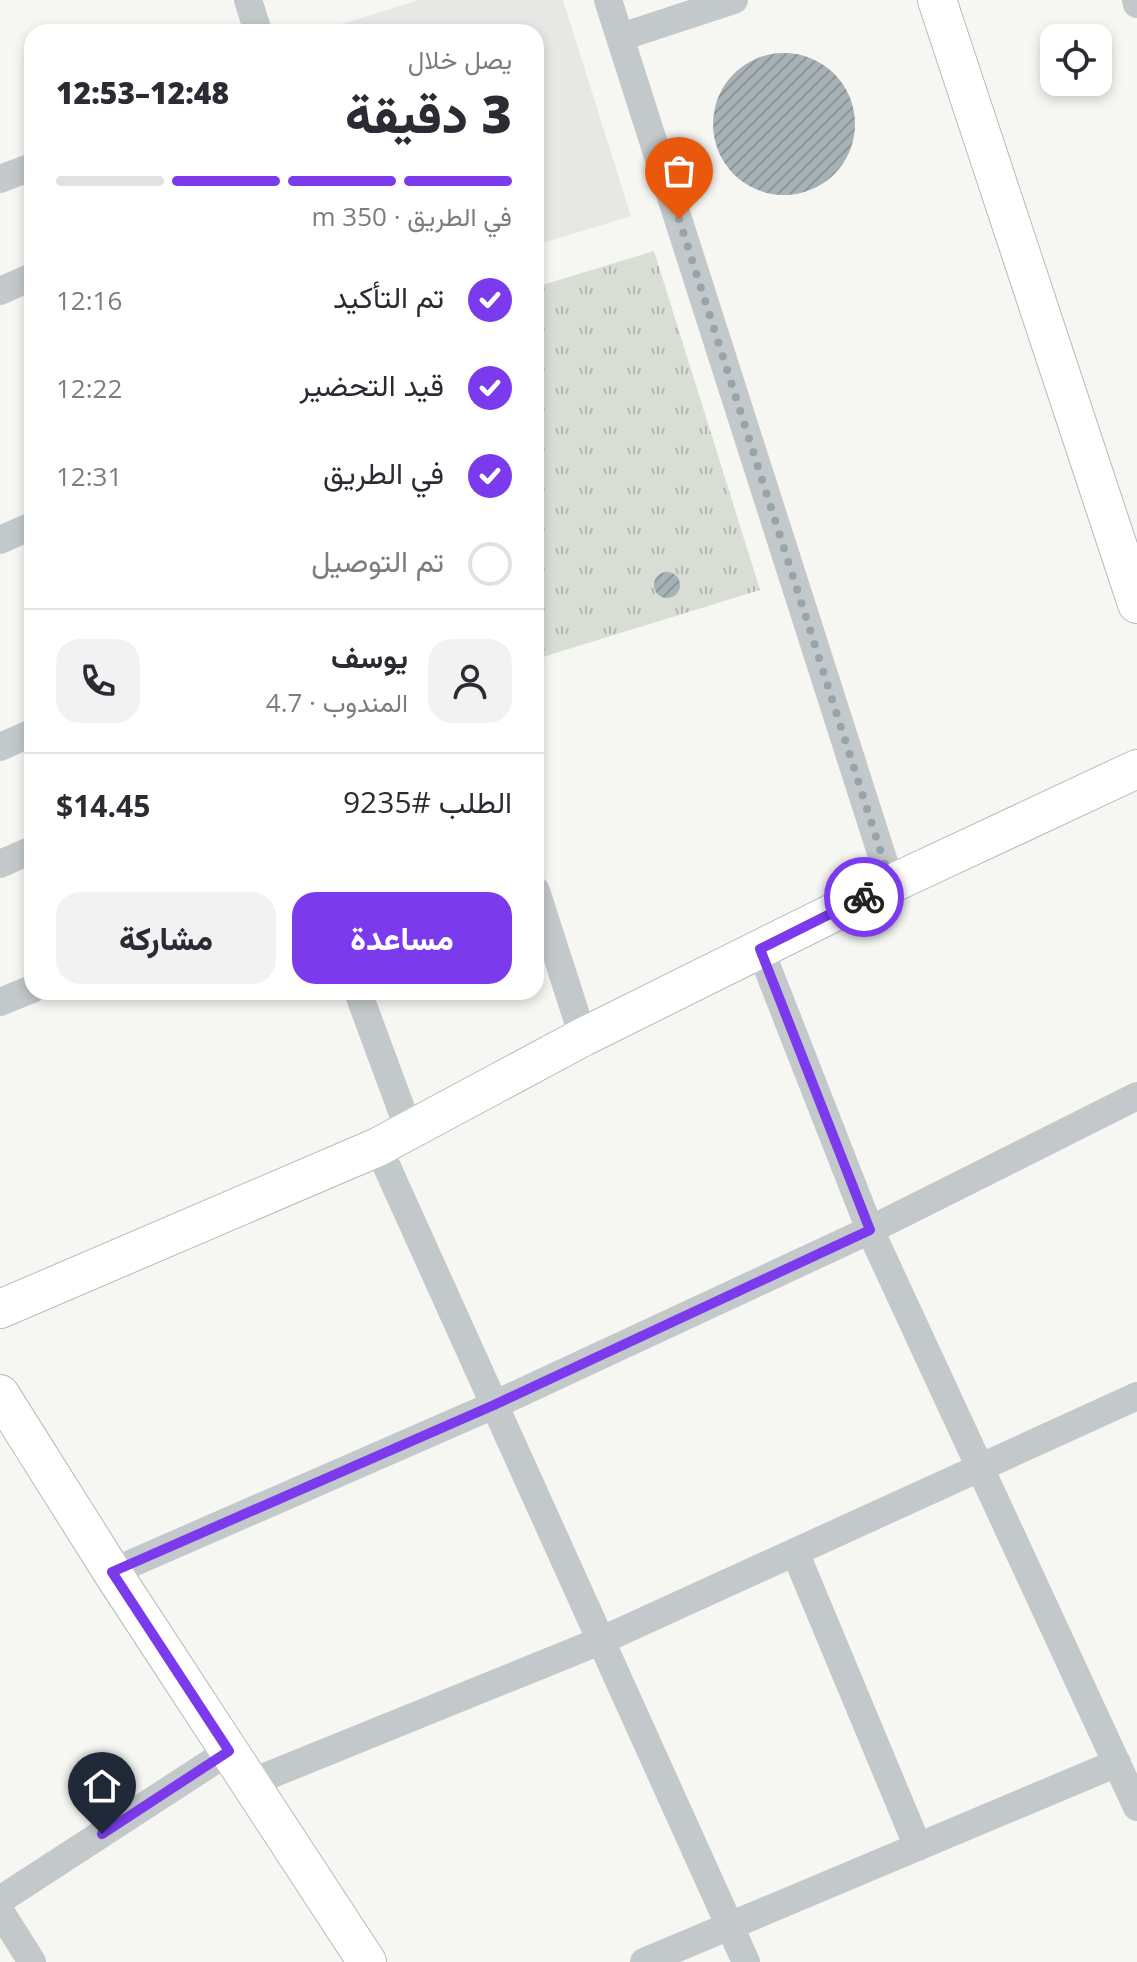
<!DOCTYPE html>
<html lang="ar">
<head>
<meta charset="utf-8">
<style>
	body { margin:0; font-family:"Open Sans",Vazirmatn,sans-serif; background:#f2f2f3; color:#2b2b33; direction:rtl; height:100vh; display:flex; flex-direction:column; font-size:30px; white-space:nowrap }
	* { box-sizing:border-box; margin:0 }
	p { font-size:26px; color:#7c7c81 }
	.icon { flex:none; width:44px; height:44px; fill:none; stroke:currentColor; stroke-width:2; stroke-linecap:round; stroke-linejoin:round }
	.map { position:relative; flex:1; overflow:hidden; direction:ltr }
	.panel { position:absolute; left:24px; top:24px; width:520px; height:976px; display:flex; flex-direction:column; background:#fff; border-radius:24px; box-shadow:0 4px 12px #0003; direction:rtl }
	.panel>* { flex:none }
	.buttons { position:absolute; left:1040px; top:24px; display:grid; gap:16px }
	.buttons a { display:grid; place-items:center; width:72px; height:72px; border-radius:16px; background:#fff; box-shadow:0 4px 12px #0003; font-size:40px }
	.pin { position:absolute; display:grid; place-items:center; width:68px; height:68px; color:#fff; margin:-82px -34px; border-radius:50% 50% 50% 0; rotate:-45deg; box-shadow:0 0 8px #0007 }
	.pin .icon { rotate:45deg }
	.courier { position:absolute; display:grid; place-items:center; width:80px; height:80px; margin:-40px; border:6px solid #7c3aed; border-radius:50%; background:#fff; color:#222; box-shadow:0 2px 10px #0007 }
	.headline em { font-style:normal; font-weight:800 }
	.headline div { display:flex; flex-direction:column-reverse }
	.headline { display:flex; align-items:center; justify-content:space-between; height:136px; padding:0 32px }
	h1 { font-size:52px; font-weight:800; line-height:60px }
	.bar { display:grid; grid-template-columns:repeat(4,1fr); gap:12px 8px; align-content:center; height:96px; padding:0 32px }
	.bar i { height:10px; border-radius:6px; background:#e1e1e2 }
	.bar .on { background:#7c3aed }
	.bar p { grid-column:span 4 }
	.line { display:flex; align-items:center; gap:20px; padding:0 32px; border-top:2px solid #e1e1e2 }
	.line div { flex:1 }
	.round { display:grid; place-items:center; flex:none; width:84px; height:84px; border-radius:24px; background:#f2f2f3 }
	ol { padding:0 32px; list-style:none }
	li { display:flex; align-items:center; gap:24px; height:88px }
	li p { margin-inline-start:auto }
	li .icon { padding:8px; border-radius:50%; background:#7c3aed; color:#fff; stroke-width:4 }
	li:last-child { color:#7c7c81 }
	li i { width:44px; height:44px; border:4px solid #e1e1e2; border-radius:50% }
	.button { display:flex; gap:16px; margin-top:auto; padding:16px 32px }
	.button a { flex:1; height:92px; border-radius:24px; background:#7c3aed; color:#fff; font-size:32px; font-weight:800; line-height:92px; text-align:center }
	.button a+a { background:#f2f2f3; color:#2b2b33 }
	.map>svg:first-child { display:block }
</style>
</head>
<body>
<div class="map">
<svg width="1137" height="1962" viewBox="0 0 1137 1962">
	<defs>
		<pattern id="park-tufts" width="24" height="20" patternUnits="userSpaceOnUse" patternTransform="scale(2)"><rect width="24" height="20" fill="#d8ded3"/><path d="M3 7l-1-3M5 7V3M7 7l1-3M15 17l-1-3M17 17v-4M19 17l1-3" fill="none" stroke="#b3b9b1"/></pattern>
		<pattern id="building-hatch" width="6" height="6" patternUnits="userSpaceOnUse" patternTransform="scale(2)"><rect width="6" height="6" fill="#a7b2b6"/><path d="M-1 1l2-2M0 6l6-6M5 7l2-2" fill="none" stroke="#8c969a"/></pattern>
	</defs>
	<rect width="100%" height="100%" fill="#f6f6f2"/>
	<path fill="#e7e7e6" d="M 419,0 L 563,0 L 631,216 L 536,245 L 536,32 L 316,32 Z"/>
	<path fill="url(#park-tufts)" d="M 654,251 L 760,590 L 536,659 L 536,287 Z"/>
	<path fill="url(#building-hatch)" d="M713 124a71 71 0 1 1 142 0a71 71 0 1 1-142 0Z
		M654 585a13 13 0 1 1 26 0a13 13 0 1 1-26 0Z"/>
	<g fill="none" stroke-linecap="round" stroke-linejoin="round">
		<defs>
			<path id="secondary" d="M 937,0 L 1137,604
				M 0,1309 L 378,1147 L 583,1037 L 891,884 L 1137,769
				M 0,1394 L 112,1572 L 367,1962"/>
		</defs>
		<use href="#secondary" stroke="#b5bcbf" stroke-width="40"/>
		<path stroke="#c3c8ca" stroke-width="28" d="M 248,0 L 258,32
			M 608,0 L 891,884
			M 1136,0 L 1137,4
			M 621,37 L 734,0
			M 0,179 L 32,167
			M 0,291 L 32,277
			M 0,540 L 32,526
			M 0,747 L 32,733
			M 0,864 L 32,850
			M 536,891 L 583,1037
			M 760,949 L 870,1230 L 1137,1807
			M 358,992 L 409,1130
			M 0,1002 L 32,989
			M 378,1147 L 746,1962
			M 795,1552 L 918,1847
			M 112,1572 L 494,1405 L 870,1230 L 1137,1096
			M 250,1783 L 600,1641 L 1137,1396
			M 0,1900 L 229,1751
			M 0,1911 L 32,1962
			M 644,1962 L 1117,1763"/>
		<use href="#secondary" stroke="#fff" stroke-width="38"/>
	</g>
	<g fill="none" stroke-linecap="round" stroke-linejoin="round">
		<path stroke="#96a5ab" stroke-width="8" stroke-dasharray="0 14.4" d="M 679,219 L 891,884 L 864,897"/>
		<path stroke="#7c3aed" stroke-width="10" d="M 102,1834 L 229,1751 L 112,1572 L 494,1405 L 870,1230 L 760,949 L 864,897"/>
	</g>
</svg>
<div class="buttons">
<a><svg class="icon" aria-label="locate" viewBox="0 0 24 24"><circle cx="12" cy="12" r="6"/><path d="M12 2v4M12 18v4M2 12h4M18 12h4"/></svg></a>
</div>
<div class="pin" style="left:679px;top:219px;background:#ea580c"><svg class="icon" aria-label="bag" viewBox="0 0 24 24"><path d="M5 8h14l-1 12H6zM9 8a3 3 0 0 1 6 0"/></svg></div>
<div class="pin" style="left:102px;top:1834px;background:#1f2937"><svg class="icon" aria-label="home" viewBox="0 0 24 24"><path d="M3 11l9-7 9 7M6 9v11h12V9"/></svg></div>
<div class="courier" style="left:864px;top:897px"><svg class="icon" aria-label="bike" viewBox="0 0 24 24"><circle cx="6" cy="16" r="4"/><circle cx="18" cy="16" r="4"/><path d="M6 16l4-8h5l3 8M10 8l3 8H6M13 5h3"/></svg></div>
<section class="panel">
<div class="headline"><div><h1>3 دقيقة</h1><p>يصل خلال</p></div><em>12:48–12:53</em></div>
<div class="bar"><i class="on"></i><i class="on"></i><i class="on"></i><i></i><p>في الطريق · 350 m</p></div>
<ol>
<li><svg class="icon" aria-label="check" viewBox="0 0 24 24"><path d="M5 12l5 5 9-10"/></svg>تم التأكيد<p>12:16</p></li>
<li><svg class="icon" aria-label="check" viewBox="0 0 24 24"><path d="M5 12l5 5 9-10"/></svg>قيد التحضير<p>12:22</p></li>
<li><svg class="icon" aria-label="check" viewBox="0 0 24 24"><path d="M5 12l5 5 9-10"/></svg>في الطريق<p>12:31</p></li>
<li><i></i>تم التوصيل</li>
</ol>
<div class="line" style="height:144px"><a class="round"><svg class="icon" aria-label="person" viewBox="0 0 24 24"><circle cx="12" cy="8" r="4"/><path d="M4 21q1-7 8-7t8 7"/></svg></a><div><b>يوسف</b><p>المندوب · 4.7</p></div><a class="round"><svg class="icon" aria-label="phone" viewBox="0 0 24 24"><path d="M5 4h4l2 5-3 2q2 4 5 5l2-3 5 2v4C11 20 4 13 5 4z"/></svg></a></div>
<div class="line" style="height:104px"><div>الطلب #9235</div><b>$14.45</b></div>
<div class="button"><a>مساعدة</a><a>مشاركة</a></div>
</section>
</div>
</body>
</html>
